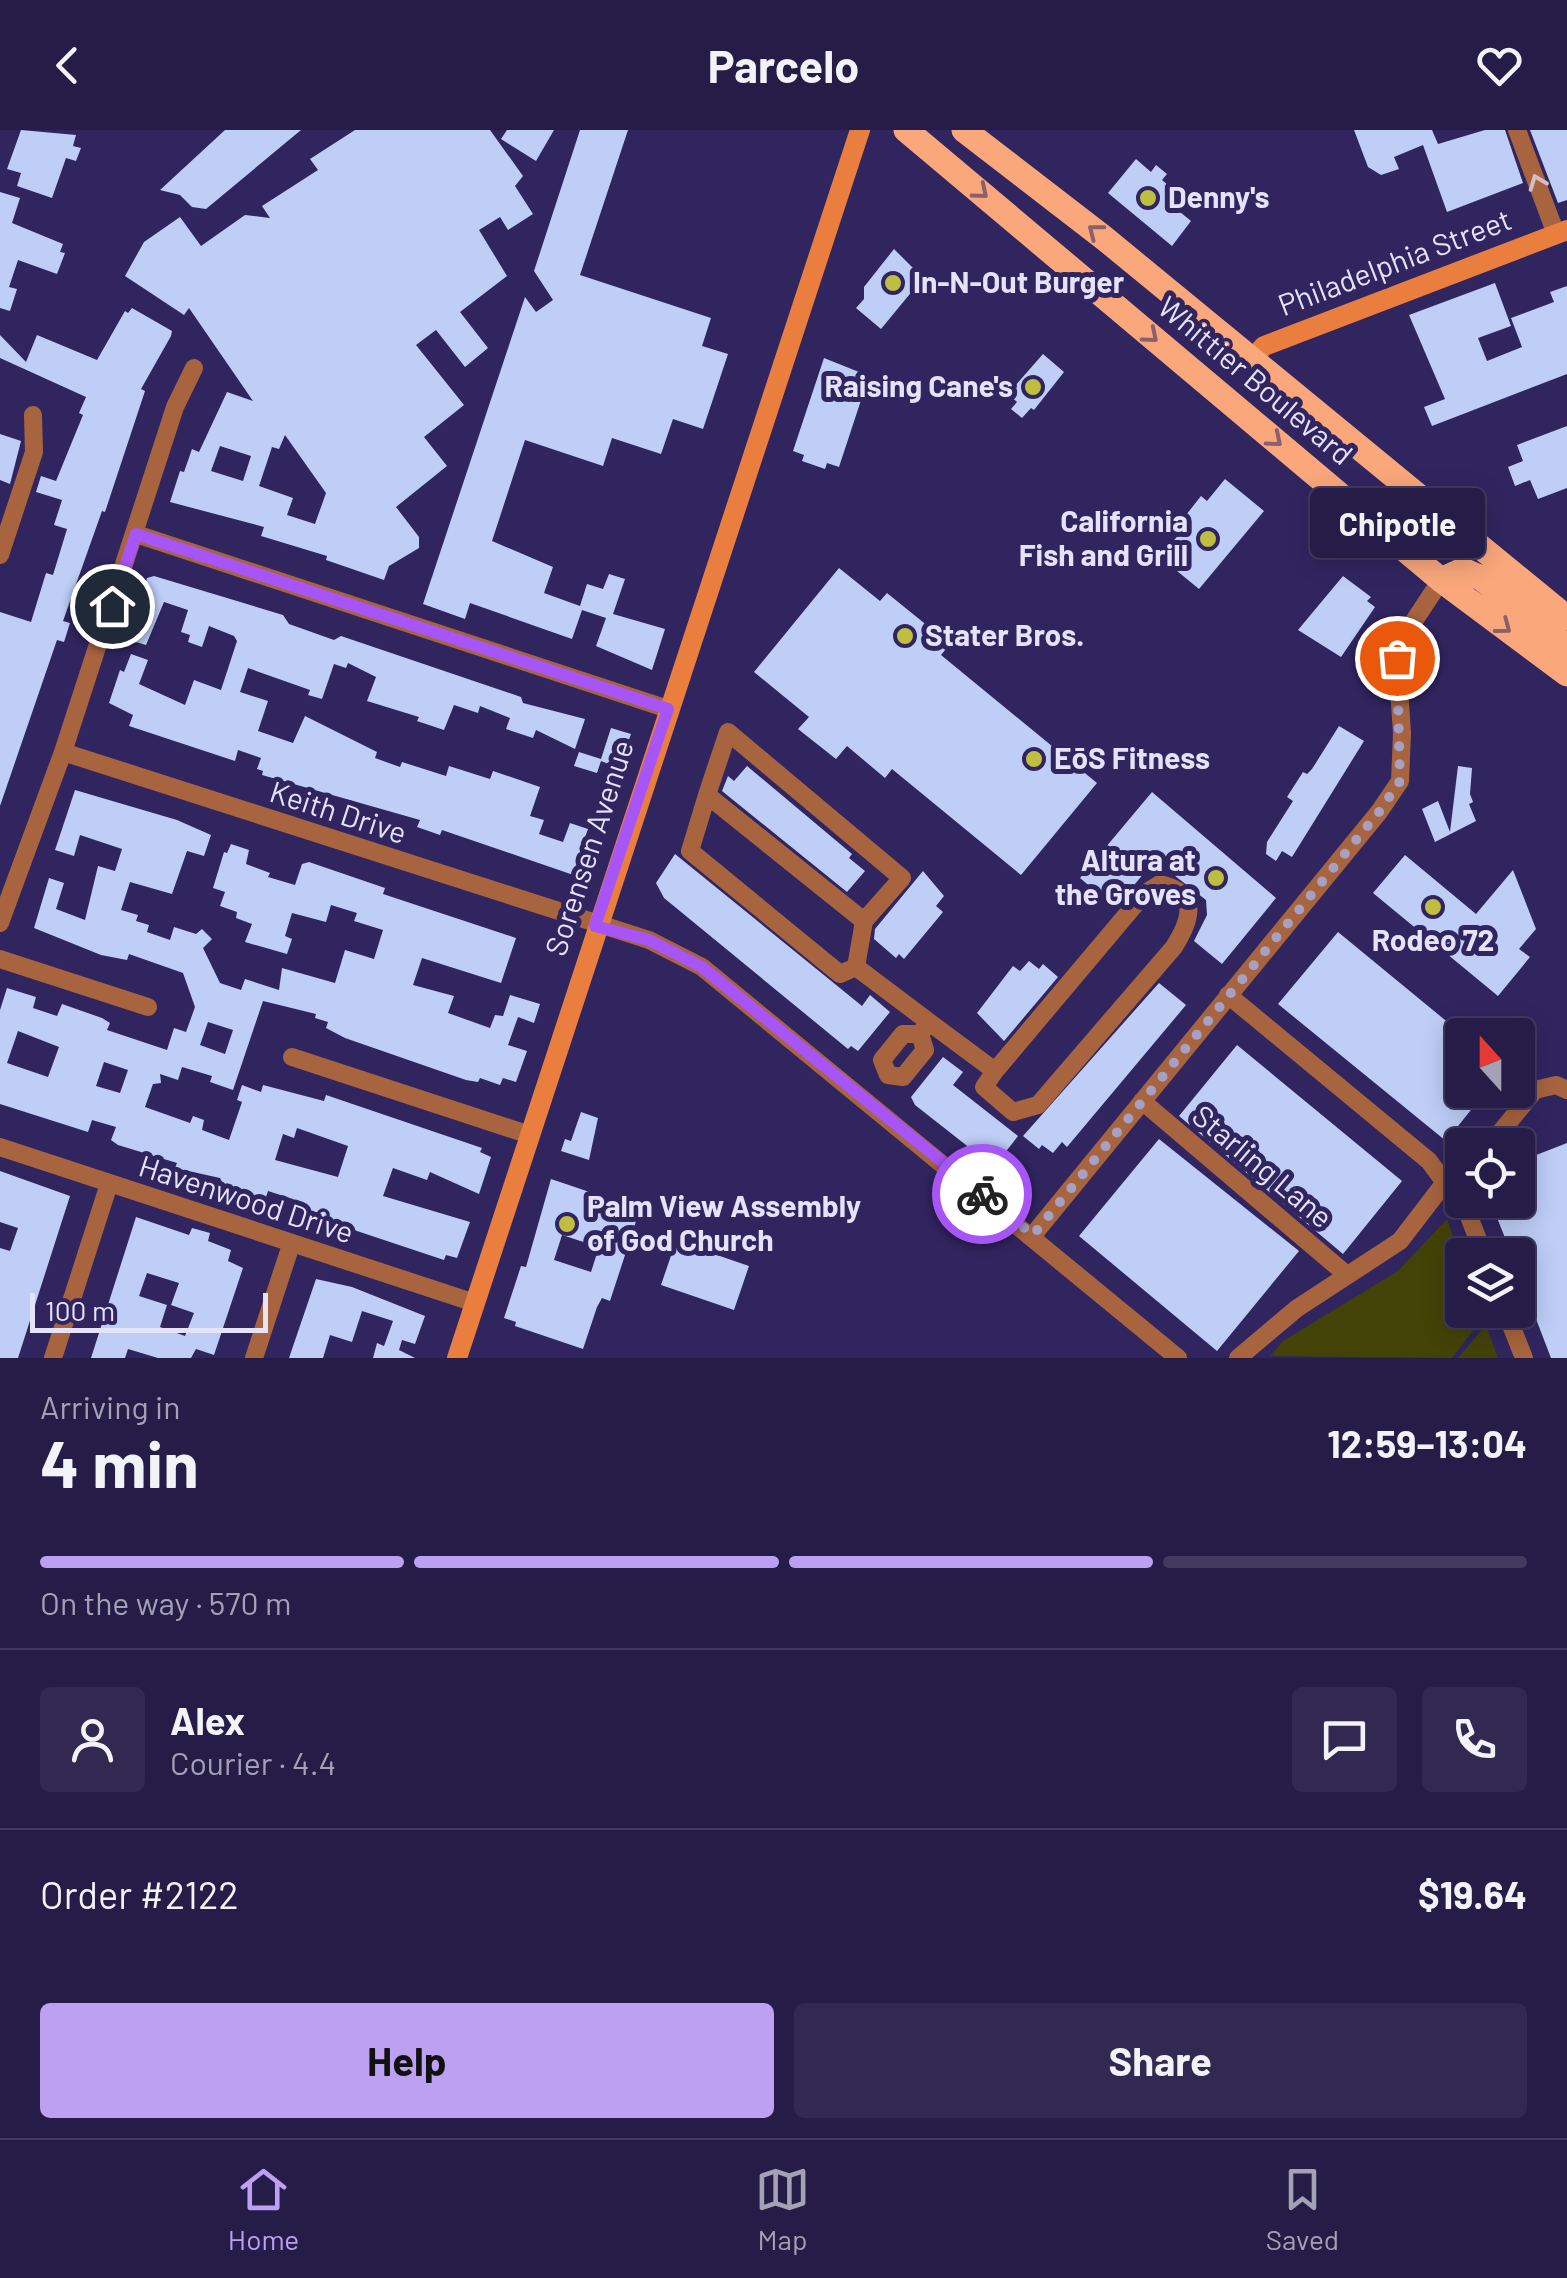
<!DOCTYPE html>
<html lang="en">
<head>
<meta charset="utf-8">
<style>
	body { margin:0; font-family:Barlow,sans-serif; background:#312952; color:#f1f3f6; height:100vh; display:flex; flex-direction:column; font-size:38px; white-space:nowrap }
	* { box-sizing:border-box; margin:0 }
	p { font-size:32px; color:#a3a1b4 }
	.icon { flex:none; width:55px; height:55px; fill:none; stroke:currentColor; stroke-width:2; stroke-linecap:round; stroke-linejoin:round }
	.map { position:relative; height:1228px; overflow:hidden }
	.details { display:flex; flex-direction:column; background:#251c48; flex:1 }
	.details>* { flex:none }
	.needle { width:65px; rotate:339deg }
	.buttons { position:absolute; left:1445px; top:888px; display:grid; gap:20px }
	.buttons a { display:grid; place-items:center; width:90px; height:90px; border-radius:10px; background:#251c48; box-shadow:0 5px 25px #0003,0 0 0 2px #423a60; font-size:50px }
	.scale { position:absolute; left:30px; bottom:25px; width:238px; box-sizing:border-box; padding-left:10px; border:5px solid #e5e3fa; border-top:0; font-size:28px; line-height:35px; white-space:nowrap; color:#e5e3fa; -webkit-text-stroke:8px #312560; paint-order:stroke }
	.pin { position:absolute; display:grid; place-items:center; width:85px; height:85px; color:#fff; margin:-42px; border:5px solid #fff; border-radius:50%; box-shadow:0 2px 10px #0007 }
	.courier { position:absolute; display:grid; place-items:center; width:100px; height:100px; margin:-50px; border:8px solid #a855f7; border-radius:50%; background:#fff; color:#222; box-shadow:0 2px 12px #0007 }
	.bubble { position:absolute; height:70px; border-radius:10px; background:#251c48; box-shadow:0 5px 25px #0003,0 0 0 2px #423a60; font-size:32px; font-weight:700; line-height:70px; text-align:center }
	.headline em { font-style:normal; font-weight:700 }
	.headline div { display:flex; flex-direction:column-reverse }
	.headline { display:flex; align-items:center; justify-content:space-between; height:170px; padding:0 40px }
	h1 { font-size:65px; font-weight:700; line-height:75px }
	.bar { display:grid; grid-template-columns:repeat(4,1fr); gap:15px 10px; align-content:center; height:120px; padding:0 40px }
	.bar i { height:12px; border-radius:8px; background:#423a60 }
	.bar .current { background:#bca0f2 }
	.bar p { grid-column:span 4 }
	.line { display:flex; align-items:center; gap:25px; padding:0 40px; border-top:2px solid #423a60 }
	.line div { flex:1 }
	.round { display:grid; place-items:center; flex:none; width:105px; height:105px; border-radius:10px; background:#312952 }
	.action { display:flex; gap:20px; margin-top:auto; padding:20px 40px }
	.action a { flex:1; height:115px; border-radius:10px; background:#bca0f2; color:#111; font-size:40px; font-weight:700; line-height:115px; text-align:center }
	.action a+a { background:#312952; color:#f1f3f6 }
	header { display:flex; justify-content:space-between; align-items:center; height:130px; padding:0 40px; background:#251c48; font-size:45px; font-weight:700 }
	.menu { display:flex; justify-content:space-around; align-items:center; height:140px; border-top:2px solid #423a60; background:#251c48; font-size:28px; color:#a3a1b4 }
	.menu a { display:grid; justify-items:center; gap:5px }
	.menu .current { color:#bca0f2 }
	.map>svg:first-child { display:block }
</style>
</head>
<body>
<header><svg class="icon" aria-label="back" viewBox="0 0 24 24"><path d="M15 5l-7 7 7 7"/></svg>Parcelo<svg class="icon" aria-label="heart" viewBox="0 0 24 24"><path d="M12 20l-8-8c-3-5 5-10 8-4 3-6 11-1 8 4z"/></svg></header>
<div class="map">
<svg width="1567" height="1228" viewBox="0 0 1567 1228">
	<rect width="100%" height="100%" fill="#312560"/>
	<path fill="#434308" d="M 1447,1089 L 1462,1132 L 1462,1180 L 1479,1180 L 1482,1189 L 1452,1228 L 1270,1226 L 1283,1211 L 1398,1141 Z
		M 1486,1195 L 1498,1228 L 1458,1228 Z"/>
	<path fill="#becef7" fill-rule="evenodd" d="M 21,0 L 76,5 L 73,16 L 81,18 L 76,31 L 66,28 L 52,68 L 17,56 L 21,43 L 7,39 Z
		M 225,0 L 301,0 L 206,79 L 192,77 L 180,65 L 160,60 Z
		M 355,0 L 490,0 L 523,46 L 515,56 L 533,84 L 508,100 L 500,87 L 479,100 L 507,146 L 460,182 L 488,218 L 465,237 L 436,200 L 416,215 L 464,275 L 424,307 L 447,336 L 396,377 L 419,407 L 419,418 L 389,436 L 384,450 L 326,430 L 327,426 L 261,406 L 264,397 L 170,372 L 180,341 L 184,342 L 192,319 L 199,322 L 227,262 L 253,271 L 189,178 L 184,185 L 125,146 L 144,112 L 180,87 L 201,116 L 245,85 L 270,88 L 262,76 L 318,40 L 310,29 ZM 285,305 L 326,363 L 315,394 L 287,385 L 293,368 L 259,356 L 272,317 L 279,319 ZM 220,316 L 251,326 L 243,351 L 211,341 Z
		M 507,0 L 554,0 L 536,31 L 501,9 Z
		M 580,0 L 628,0 L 580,145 L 711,188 L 702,216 L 728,224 L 703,299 L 673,289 L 661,324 L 612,308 L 603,336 L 525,310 L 492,411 L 553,437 L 544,463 L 580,476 L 587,454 L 603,459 L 609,444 L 625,449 L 613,484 L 665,499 L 652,540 L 596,516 L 606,488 L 582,480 L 572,509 L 470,473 L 465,489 L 423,474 L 525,167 L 536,182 L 553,170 L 534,141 Z
		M 1354,0 L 1432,0 L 1438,14 L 1485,0 L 1505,0 L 1523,53 L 1447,82 L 1423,15 L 1394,27 L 1399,39 L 1381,45 L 1368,37 Z
		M 1530,0 L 1567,0 L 1567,70 L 1558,73 Z
		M 1136,29 L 1151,42 L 1156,35 L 1167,44 L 1162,50 L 1188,72 L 1180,82 L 1191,91 L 1172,116 L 1108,63 Z
		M 0,62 L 20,68 L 12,93 L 63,114 L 60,122 L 65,123 L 57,144 L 18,130 L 9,157 L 17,159 L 10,181 L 0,178 Z
		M 894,119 L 923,148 L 881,199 L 856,178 L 864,169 L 864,157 Z
		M 1495,153 L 1511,196 L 1478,208 L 1487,231 L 1522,217 L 1511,188 L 1554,172 L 1550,162 L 1567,156 L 1567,244 L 1432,296 L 1424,277 L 1445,269 L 1409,185 Z
		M 132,178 L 172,201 L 171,206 L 141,259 L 145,261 L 105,382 L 102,381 L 63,491 L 70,493 L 64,512 L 57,510 L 0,676 L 0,482 L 31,492 L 46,443 L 53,445 L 67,399 L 54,395 L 62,370 L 36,362 L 41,346 L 56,351 L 83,285 L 79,283 L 86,267 L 0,228 L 0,205 L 26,232 L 37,205 L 97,230 L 125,181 L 128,183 Z
		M 1043,224 L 1064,242 L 1034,280 L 1031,278 L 1022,288 L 1011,279 L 1017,272 L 1008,264 Z
		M 824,228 L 869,246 L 839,337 L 827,333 L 825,339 L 802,331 L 804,325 L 793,321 Z
		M 1567,296 L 1567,358 L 1538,369 L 1530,350 L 1515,356 L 1508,337 L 1523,331 L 1517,315 Z
		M 0,304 L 21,311 L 10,354 L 0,350 Z
		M 1225,349 L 1264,381 L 1199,459 L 1160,427 L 1191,390 L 1186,385 L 1201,366 L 1207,371 Z
		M 839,438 L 880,471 L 887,463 L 950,514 L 941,525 L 1097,653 L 1021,745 L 892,639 L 885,648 L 847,616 L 836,629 L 798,599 L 809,587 L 754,542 Z
		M 154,446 L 283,485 L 289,494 L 334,510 L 341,506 L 521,567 L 523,573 L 585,589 L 575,619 L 536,600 L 533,608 L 506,599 L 510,588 L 480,576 L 478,583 L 454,575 L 444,600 L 417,591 L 419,587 L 367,571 L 376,547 L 348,533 L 346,538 L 334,534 L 322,569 L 308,565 L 310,560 L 248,538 L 240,562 L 268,571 L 258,601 L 293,613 L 305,586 L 377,622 L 375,628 L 400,637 L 402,632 L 446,646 L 449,636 L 490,649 L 493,641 L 540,657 L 530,686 L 544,690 L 539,704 L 563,712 L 570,693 L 588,699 L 584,710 L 596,718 L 585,749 L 442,700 L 440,705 L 417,697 L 420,690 L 262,645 L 263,641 L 257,639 L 261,628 L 238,620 L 235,631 L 129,596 L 133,585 L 109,573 L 120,540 L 124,542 L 131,524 L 148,530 L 139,554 L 185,575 L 194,550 L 221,560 L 237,511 L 234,506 L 209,496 L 202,517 L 188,512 L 190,505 L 181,502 L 188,480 L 164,472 L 146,515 L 129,510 L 147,448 Z
		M 1343,446 L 1371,467 L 1367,471 L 1375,477 L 1341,527 L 1298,500 Z
		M 1339,596 L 1364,611 L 1292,727 L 1282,721 L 1276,731 L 1266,724 L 1267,712 L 1293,671 L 1287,667 L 1303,642 L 1307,644 L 1312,639 Z
		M 611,598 L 631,604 L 622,629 L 614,626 L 611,635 L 601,631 L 597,643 L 574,636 L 579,622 L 601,629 Z
		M 747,636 L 852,724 L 849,728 L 865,741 L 847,762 L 722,661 L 728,646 L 734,651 Z
		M 1458,636 L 1472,638 L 1470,664 L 1473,672 L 1469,674 L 1476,691 L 1435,712 L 1422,679 L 1438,671 L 1450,702 Z
		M 75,660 L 177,690 L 211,705 L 204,726 L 187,721 L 172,764 L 130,752 L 121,780 L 138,785 L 136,791 L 149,795 L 147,802 L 170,810 L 174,797 L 196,804 L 202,799 L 212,809 L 203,818 L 220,853 L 241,860 L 245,849 L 279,860 L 282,838 L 335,853 L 345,820 L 374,829 L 383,800 L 354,791 L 357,783 L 331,775 L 326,792 L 292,783 L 285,806 L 292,809 L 287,824 L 245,812 L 252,794 L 236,788 L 237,782 L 220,776 L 225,762 L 213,758 L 224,722 L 227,723 L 231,714 L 249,720 L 246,734 L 270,743 L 268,747 L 295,755 L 302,734 L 309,732 L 385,758 L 383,764 L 516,808 L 501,853 L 422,828 L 413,855 L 454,866 L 448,883 L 490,898 L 495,885 L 503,886 L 510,865 L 540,874 L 534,893 L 518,887 L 508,915 L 527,921 L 516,952 L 503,948 L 500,955 L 480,948 L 478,952 L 466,950 L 345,908 L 326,898 L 328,892 L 315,888 L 316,884 L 263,871 L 233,960 L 210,952 L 212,946 L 182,937 L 178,950 L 160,944 L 161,953 L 153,954 L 145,977 L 190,993 L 193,986 L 204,990 L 202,1000 L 229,1010 L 242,972 L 237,970 L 242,955 L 261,962 L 263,955 L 324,971 L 326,965 L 482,1018 L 480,1022 L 491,1027 L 479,1064 L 430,1042 L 427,1050 L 393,1038 L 383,1066 L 470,1092 L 457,1128 L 446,1125 L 444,1130 L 300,1082 L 302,1076 L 293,1069 L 268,1061 L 265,1070 L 223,1054 L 220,1048 L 175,1038 L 177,1033 L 118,1015 L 111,1010 L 116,997 L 92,990 L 88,1002 L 0,974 L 0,880 L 7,858 L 36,867 L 33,878 L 57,886 L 62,874 L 102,888 L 110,893 L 107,900 L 167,920 L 174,898 L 186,902 L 195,877 L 183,843 L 129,824 L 127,830 L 101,825 L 34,798 L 49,748 L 64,753 L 56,779 L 85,790 L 98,736 L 115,741 L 122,719 L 80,705 L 74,726 L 55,720 ZM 208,892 L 233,900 L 225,924 L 200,915 ZM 18,901 L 59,917 L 48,947 L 7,933 ZM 104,932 L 128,940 L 120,963 L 96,956 ZM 297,998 L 348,1016 L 338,1047 L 275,1030 L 283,1004 L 294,1008 Z
		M 1152,662 L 1276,768 L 1222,834 L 1194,811 L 1207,785 L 1206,770 L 1161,735 L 1150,736 L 1120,772 L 1117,769 L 1112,775 L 1080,748 Z
		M 675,724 L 862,876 L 870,865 L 890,882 L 858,921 L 851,916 L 848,919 L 664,768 L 656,753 Z
		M 1405,725 L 1476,784 L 1513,740 L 1536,799 L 1519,819 L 1530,827 L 1498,866 L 1373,763 Z
		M 923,741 L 944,766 L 936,776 L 943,782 L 904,829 L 899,824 L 896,828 L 874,809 L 875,799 Z
		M 1338,802 L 1462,904 L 1462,960 L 1487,960 L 1446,1011 L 1278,874 Z
		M 1029,831 L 1039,839 L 1043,834 L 1058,847 L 1004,911 L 977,883 L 1013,836 L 1020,841 Z
		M 1159,853 L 1186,875 L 1067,1017 L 1062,1012 L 1053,1023 L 1042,1015 L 1039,1019 L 1023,1006 Z
		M 1237,915 L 1402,1051 L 1343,1124 L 1179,986 Z
		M 943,927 L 963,942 L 953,955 L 1018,1006 L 994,1037 L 915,975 L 911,967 Z
		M 581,982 L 598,988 L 589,1030 L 561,1021 L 565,1009 L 571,1011 Z
		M 1159,1009 L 1299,1121 L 1217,1221 L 1079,1106 Z
		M 1567,1013 L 1567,1228 L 1551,1228 L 1518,1142 L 1518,1121 L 1511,1123 L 1490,1070 L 1518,1070 L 1518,1032 Z
		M 0,1041 L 70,1066 L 18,1228 L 0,1228 L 0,1118 L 10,1121 L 18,1098 L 0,1092 Z
		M 551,1049 L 640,1079 L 610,1171 L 602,1168 L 597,1177 L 583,1219 L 515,1196 L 516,1192 L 504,1188 L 521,1136 L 526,1137 ZM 562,1105 L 599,1117 L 591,1142 L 554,1130 Z
		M 136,1087 L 189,1105 L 192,1098 L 210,1103 L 208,1111 L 231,1120 L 228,1131 L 243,1138 L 214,1225 L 196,1219 L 191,1228 L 158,1228 L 128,1219 L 125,1228 L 91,1228 ZM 147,1143 L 179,1153 L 171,1175 L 194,1183 L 185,1206 L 160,1197 L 167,1175 L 139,1166 Z
		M 676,1111 L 749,1136 L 734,1180 L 661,1155 Z
		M 316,1149 L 352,1157 L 425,1186 L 415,1214 L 402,1210 L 399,1220 L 415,1228 L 373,1228 L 377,1213 L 384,1216 L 393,1191 L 362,1181 L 352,1212 L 330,1205 L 323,1228 L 289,1228 Z"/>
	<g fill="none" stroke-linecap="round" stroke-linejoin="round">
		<path stroke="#a7643f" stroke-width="18" d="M 1517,0 L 1556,104
			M 136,404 L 668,579
			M 0,425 L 34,322 L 33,285
			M 63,622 L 649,810 L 702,837 L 1178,1228
			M 707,665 L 728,602 L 902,748 L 864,791
			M 0,793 L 63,622 L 175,277 L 194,238
			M 0,829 L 148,877
			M 856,837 L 840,844 L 690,721 L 707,665 L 864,791 L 856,837 L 929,892
			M 1228,865 L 1429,1031 L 1468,1084 L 1484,1125
			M 292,927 L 530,1005
			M 888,945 L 882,930 L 903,904 L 920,904 L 929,892 L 995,941 L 1144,764 L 1160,754 C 1200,763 1191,790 1174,817 L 1038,975 L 1013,982 L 984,957 L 995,941
			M 888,945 L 903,947 L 925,920 L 920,904
			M 1142,971 L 1347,1145
			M 1490,1015 L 1535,960 L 1556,955 L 1567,960
			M 0,1017 L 475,1173
			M 1033,1105 L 1379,682 L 1400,651 L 1402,603 L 1397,529 L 1410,497 L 1441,450
			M 1505,1180 L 1524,1228
			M 53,1228 L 109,1054
			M 254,1228 L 291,1115
			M 1238,1228 L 1296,1179 L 1400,1111 L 1446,1051"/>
		<path stroke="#e97e3f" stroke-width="20" d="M 1250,231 L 1264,216 L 1567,100
			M 457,1228 L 860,0"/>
		<path stroke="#f9a77b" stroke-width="25" d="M 906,0 L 1441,450 L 1567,544
			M 964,0 L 1104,108 L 1567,488
			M 1441,450 L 1463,440 L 1481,448 L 1567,517"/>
	</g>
	<defs><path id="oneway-chevron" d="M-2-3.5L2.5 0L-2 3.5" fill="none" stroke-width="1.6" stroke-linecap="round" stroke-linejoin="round" transform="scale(2.5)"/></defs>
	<use stroke="#d2bdc2" href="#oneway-chevron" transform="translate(1537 52) rotate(-111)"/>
	<g stroke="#8b606c">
		<use href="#oneway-chevron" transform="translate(981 62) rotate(40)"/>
		<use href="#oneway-chevron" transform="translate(1095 101) rotate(-142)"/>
		<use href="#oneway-chevron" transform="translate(1151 206) rotate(40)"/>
		<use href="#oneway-chevron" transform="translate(1275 310) rotate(40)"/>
		<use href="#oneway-chevron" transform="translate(1504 497) rotate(37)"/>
	</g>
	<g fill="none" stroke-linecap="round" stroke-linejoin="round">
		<path stroke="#a6a0c4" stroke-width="10" stroke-dasharray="0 18" d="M 982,1064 L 1033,1105 L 1379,682 L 1400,651 L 1397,528"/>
		<path stroke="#a855f7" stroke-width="12" d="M 112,476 L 136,404 L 668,579 L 595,796 L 649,810 L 702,837 L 982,1064"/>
	</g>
	<g fill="#bfbe41" stroke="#312560" stroke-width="4">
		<circle cx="1148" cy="68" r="10"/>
		<circle cx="893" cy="153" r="10"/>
		<circle cx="1033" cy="257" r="10"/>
		<circle cx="1208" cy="409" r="10"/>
		<circle cx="905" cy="506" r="10"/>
		<circle cx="1034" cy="629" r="10"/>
		<circle cx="1216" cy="748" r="10"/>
		<circle cx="1433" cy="777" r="10"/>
		<circle cx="567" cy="1094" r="10"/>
	</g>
	<g text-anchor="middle" stroke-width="10" stroke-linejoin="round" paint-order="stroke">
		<g font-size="30" font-weight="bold" fill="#e5e3fa" stroke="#312560" text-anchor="start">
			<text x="1168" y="78">Denny's</text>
			<text x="913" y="163">In-N-Out Burger</text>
			<text x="1013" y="267" text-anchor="end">Raising Cane's</text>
			<text x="1188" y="402" text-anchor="end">California<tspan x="1188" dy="34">Fish and Grill</tspan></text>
			<text x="925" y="516">Stater Bros.</text>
			<text x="1054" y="639">EōS Fitness</text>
			<text x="1196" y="741" text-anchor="end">Altura at<tspan x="1196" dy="34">the Groves</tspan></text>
			<text x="1433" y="821" text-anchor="middle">Rodeo 72</text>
			<text x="587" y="1087">Palm View Assembly<tspan x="587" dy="34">of God Church</tspan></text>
		</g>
		<g font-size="30" fill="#e5e3fa" stroke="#312560">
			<text transform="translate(1395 133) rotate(-21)" y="10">Philadelphia Street</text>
			<text transform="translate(1255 251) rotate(40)" y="10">Whittier Boulevard</text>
			<text transform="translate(338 683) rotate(18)" y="10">Keith Drive</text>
			<text transform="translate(590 718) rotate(-72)" y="10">Sorensen Avenue</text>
			<text transform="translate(1262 1037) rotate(40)" y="10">Starling Lane</text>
			<text transform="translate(246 1070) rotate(18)" y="10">Havenwood Drive</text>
		</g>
	</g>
</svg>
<div class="buttons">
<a><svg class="needle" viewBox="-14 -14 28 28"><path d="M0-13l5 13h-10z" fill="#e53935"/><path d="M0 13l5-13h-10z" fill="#a3a1b4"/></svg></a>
<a><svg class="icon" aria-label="locate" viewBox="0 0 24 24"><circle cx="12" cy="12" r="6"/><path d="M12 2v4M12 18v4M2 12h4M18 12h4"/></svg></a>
<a><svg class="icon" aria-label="layers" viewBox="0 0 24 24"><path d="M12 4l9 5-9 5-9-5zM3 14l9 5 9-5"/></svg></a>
</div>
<div class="scale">100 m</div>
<div class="pin" style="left:1397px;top:528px;background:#ea580c"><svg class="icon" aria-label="bag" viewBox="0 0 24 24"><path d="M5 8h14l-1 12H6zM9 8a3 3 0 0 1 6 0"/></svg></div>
<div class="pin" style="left:112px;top:476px;background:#1f2937"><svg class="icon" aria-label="home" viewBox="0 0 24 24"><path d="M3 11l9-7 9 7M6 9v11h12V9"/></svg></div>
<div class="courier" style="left:982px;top:1064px"><svg class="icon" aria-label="bike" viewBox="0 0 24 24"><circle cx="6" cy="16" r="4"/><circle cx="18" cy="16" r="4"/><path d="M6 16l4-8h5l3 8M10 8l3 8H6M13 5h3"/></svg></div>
<div class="bubble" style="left:1310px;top:358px;width:175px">Chipotle</div>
</div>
<section class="details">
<div class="headline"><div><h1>4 min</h1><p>Arriving in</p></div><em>12:59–13:04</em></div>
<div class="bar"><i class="current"></i><i class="current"></i><i class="current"></i><i></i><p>On the way · 570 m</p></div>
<div class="line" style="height:180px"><a class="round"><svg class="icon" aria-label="person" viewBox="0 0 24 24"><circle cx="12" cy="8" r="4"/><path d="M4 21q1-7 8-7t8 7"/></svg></a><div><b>Alex</b><p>Courier · 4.4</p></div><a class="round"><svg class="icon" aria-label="chat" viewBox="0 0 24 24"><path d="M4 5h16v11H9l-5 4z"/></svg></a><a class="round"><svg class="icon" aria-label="phone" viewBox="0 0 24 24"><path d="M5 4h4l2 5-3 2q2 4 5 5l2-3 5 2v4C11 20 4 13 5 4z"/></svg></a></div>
<div class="line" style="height:130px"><div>Order #2122</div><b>$19.64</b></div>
<div class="action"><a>Help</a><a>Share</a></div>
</section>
<nav class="menu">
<a class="current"><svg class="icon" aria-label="home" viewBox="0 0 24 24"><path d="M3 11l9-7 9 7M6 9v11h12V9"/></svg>Home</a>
<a><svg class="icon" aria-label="map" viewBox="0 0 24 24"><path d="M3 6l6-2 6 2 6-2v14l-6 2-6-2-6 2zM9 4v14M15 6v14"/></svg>Map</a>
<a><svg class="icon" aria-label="saved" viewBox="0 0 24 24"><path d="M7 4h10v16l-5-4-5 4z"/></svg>Saved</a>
</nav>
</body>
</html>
